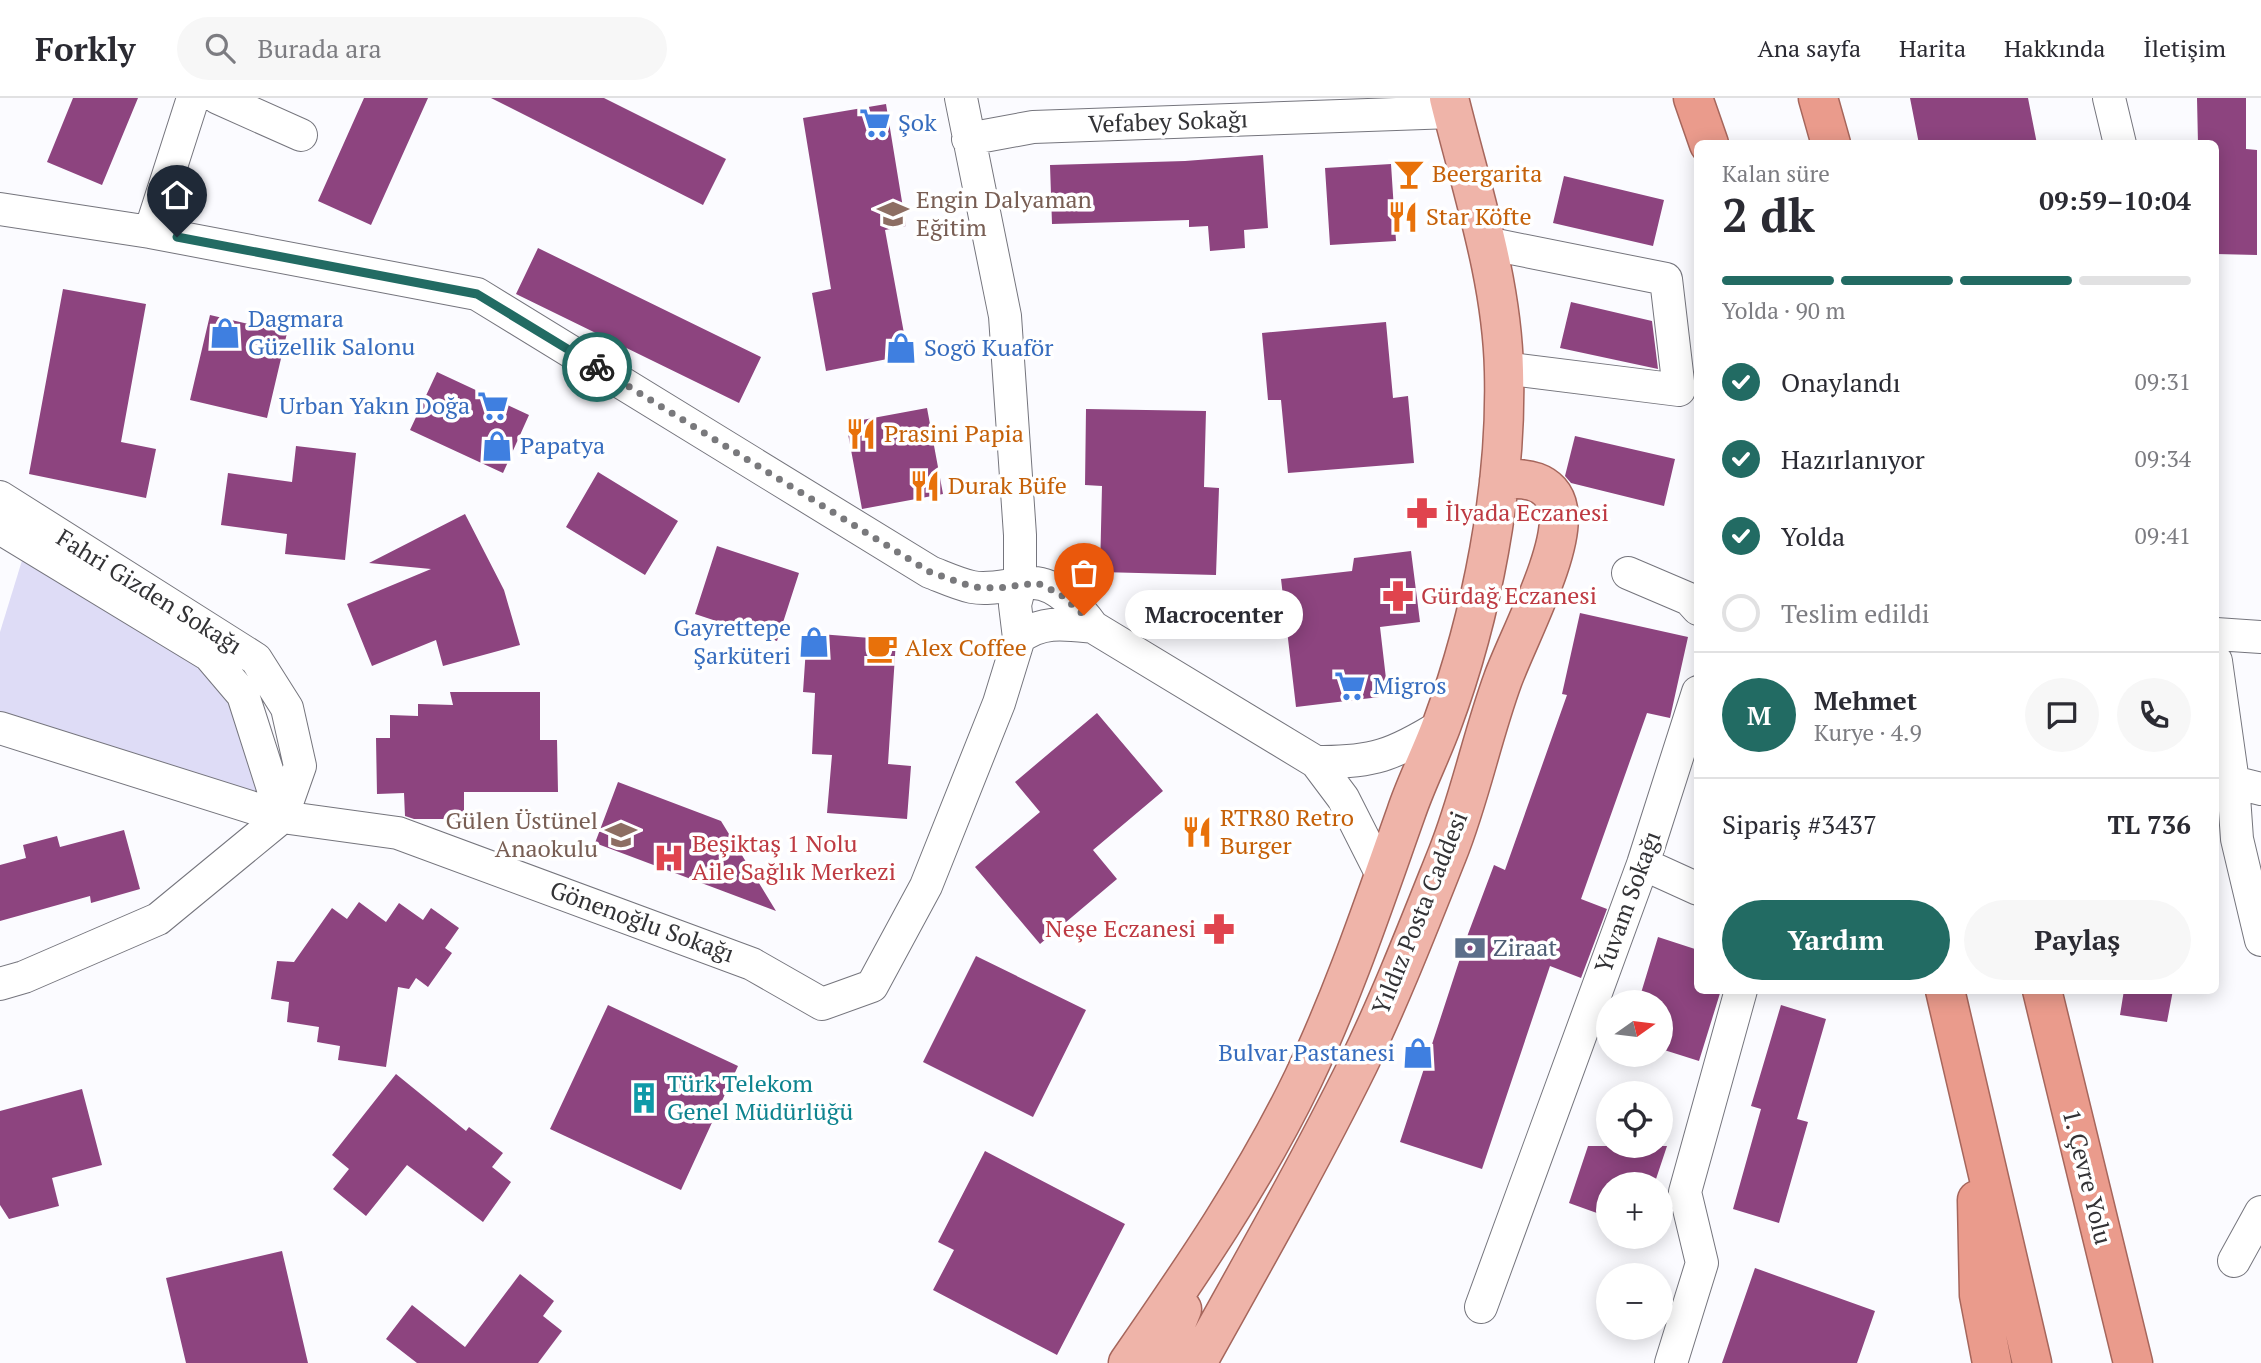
<!DOCTYPE html>
<html lang="tr">
<head>
<meta charset="utf-8">
<style>
	body { margin:0; font-family:"PT Serif",serif; background:#f7f7f7; color:#2b2b33; height:100vh; display:flex; flex-direction:column; font-size:26px; white-space:nowrap }
	* { box-sizing:border-box; margin:0 }
	p { font-size:23px; color:#7c7c81 }
	.icon { flex:none; width:38px; height:38px; fill:none; stroke:currentColor; stroke-width:2; stroke-linecap:round; stroke-linejoin:round }
	.map { position:relative; flex:1; overflow:hidden }
	.side { position:absolute; left:1694px; top:42px; width:525px; height:854px; display:flex; flex-direction:column; background:#fff; border-radius:10px; box-shadow:0 4px 18px #0003 }
	.side>* { flex:none }
	.needle { width:46px; rotate:76deg }
	.tools { position:absolute; left:1596px; top:892px; display:grid; gap:14px }
	.tools a { display:grid; place-items:center; width:77px; height:77px; border-radius:50%; background:#fff; box-shadow:0 4px 18px #0003; font-size:35px }
	.pin { position:absolute; display:grid; place-items:center; width:60px; height:60px; color:#fff; margin:-72px -30px; border-radius:50% 50% 50% 0; rotate:-45deg; box-shadow:0 0 7px #0007 }
	.pin .icon { rotate:45deg }
	.courier { position:absolute; display:grid; place-items:center; width:70px; height:70px; margin:-35px; border:5px solid #226b63; border-radius:50%; background:#fff; color:#222; box-shadow:0 2px 9px #0007 }
	.bubble { position:absolute; height:49px; border-radius:24px; background:#fff; box-shadow:0 4px 18px #0003; font-size:23px; font-weight:800; line-height:49px; text-align:center }
	.summary em { font-style:normal; font-weight:800 }
	.summary div { display:flex; flex-direction:column-reverse }
	.summary { display:flex; align-items:center; justify-content:space-between; height:119px; padding:0 28px }
	h1 { font-size:46px; font-weight:800; line-height:52px }
	.bar { display:grid; grid-template-columns:repeat(4,1fr); gap:10px 7px; align-content:center; height:84px; padding:0 28px }
	.bar i { height:9px; border-radius:5px; background:#e1e1e2 }
	.bar .active { background:#226b63 }
	.bar p { grid-column:span 4 }
	.line { display:flex; align-items:center; gap:18px; padding:0 28px; border-top:2px solid #e1e1e2 }
	.line div { flex:1 }
	.round { display:grid; place-items:center; flex:none; width:74px; height:74px; border-radius:37px; background:#f7f7f7 }
	ol { padding:0 28px; list-style:none }
	li { display:flex; align-items:center; gap:21px; height:77px }
	li p { margin-inline-start:auto }
	li .icon { padding:7px; border-radius:50%; background:#226b63; color:#fff; stroke-width:4 }
	li:last-child { color:#7c7c81 }
	li i { width:38px; height:38px; border:4px solid #e1e1e2; border-radius:50% }
	.primary-button { display:flex; gap:14px; margin-top:auto; padding:14px 28px }
	.primary-button a { flex:1; height:80px; border-radius:42px; background:#226b63; color:#fff; font-size:28px; font-weight:800; line-height:80px; text-align:center }
	.primary-button a+a { background:#f7f7f7; color:#2b2b33 }
	header { display:flex; align-items:center; gap:42px; box-sizing:border-box; height:98px; padding:0 35px; background:#fff; border-bottom:2px solid #e1e1e2 }
	header strong { font-size:33px }
	nav { display:flex; gap:38px; margin-inline-start:auto; font-size:24px }
	.search { width:490px; height:63px; background:#f7f7f7; display:flex; align-items:center; gap:18px; box-sizing:border-box; padding:0 24px; border-radius:38px; color:#7c7c81; font-size:26px }
	.map>svg:first-child { display:block }
</style>
</head>
<body>
<header>
<strong>Forkly</strong>
<div class="search"><svg class="icon" aria-label="search" viewBox="0 0 24 24"><circle cx="10" cy="10" r="6"/><path d="M15 15l6 6"/></svg>Burada ara</div>
<nav><a>Ana sayfa</a><a>Harita</a><a>Hakkında</a><a>İletişim</a></nav>
</header>
<div class="map">
<svg width="2261" height="1265" viewBox="0 0 2261 1265">
	<rect width="100%" height="100%" fill="#fbfbff"/>
	<path fill="#dedcf6" d="M 24,456 L 224,575 L 267,705 L 0,623 L 0,534 Z"/>
	<path fill="#8d447f" d="M 73,0 L 138,0 L 102,87 L 47,64 Z
		M 364,0 L 428,0 L 371,127 L 318,103 Z
		M 491,0 L 604,0 L 726,61 L 703,107 Z
		M 1910,0 L 2028,0 L 2037,46 L 1919,46 Z
		M 2197,0 L 2246,0 L 2246,51 L 2257,52 L 2257,157 L 2216,156 L 2216,46 L 2198,46 Z
		M 886,6 L 906,128 L 885,132 L 908,257 L 826,273 L 812,195 L 831,191 L 803,20 Z
		M 1263,57 L 1268,130 L 1244,132 L 1245,150 L 1210,153 L 1208,128 L 1189,129 L 1189,122 L 1052,126 L 1050,67 L 1185,63 Z
		M 1391,66 L 1396,143 L 1330,147 L 1325,70 Z
		M 1564,78 L 1664,102 L 1653,148 L 1553,125 Z
		M 538,150 L 761,259 L 739,305 L 516,196 Z
		M 63,191 L 146,206 L 121,344 L 156,351 L 146,400 L 29,376 Z
		M 1571,204 L 1652,223 L 1658,271 L 1560,250 Z
		M 210,217 L 287,235 L 267,320 L 190,302 Z
		M 1386,224 L 1393,300 L 1408,298 L 1414,365 L 1288,375 L 1281,302 L 1268,302 L 1262,235 Z
		M 437,274 L 529,317 L 503,375 L 410,332 Z
		M 927,310 L 943,396 L 862,411 L 846,325 Z
		M 1086,311 L 1206,313 L 1204,389 L 1219,390 L 1216,477 L 1100,474 L 1102,388 L 1085,387 Z
		M 1575,338 L 1675,361 L 1664,408 L 1571,385 L 1565,378 Z
		M 296,348 L 356,355 L 345,462 L 285,456 L 287,436 L 221,427 L 228,375 L 292,384 Z
		M 598,374 L 678,423 L 645,477 L 566,429 Z
		M 465,416 L 504,492 L 520,547 L 443,568 L 436,542 L 372,568 L 347,506 L 431,471 L 369,465 Z
		M 717,448 L 799,475 L 777,543 L 695,516 Z
		M 1411,453 L 1420,524 L 1380,529 L 1388,598 L 1296,609 L 1281,481 L 1352,473 L 1354,460 Z
		M 1580,515 L 1688,539 L 1670,620 L 1647,615 L 1581,801 L 1607,811 L 1581,880 L 1550,868 L 1482,1071 L 1400,1044 L 1468,836 L 1494,767 L 1505,772 L 1567,597 L 1562,596 Z
		M 807,535 L 896,542 L 888,666 L 911,668 L 907,721 L 827,715 L 832,657 L 812,656 L 815,595 L 803,594 Z
		M 450,594 L 540,594 L 540,642 L 557,642 L 558,694 L 464,694 L 464,721 L 414,721 L 405,718 L 404,695 L 377,696 L 376,640 L 390,640 L 390,617 L 418,618 L 418,606 L 453,607 Z
		M 1097,615 L 1163,693 L 1093,752 L 1117,781 L 1040,846 L 975,769 L 1040,714 L 1015,684 Z
		M 618,684 L 721,723 L 776,813 L 595,745 Z
		M 124,732 L 140,791 L 91,805 L 90,798 L 0,823 L 0,767 L 26,760 L 23,747 L 57,738 L 60,749 Z
		M 359,804 L 386,824 L 399,805 L 423,822 L 431,810 L 459,830 L 445,850 L 452,855 L 428,889 L 416,880 L 409,891 L 398,889 L 386,969 L 338,962 L 340,948 L 317,944 L 319,929 L 287,924 L 289,904 L 271,901 L 277,863 L 294,864 L 332,810 L 347,821 Z
		M 1658,839 L 1698,852 L 1698,892 L 1721,892 L 1699,963 L 1661,951 L 1661,905 L 1638,905 Z
		M 976,858 L 1086,912 L 1033,1019 L 923,964 Z
		M 2124,892 L 2173,892 L 2167,924 L 2120,917 Z
		M 608,907 L 738,968 L 681,1092 L 550,1031 Z
		M 1781,907 L 1826,921 L 1797,1021 L 1808,1024 L 1779,1125 L 1733,1111 L 1761,1011 L 1751,1008 Z
		M 396,976 L 466,1033 L 469,1029 L 503,1055 L 492,1069 L 511,1084 L 483,1124 L 407,1067 L 366,1118 L 333,1091 L 349,1071 L 332,1057 Z
		M 82,991 L 102,1067 L 52,1080 L 59,1108 L 9,1121 L 0,1107 L 0,1013 Z
		M 1588,1048 L 1667,1048 L 1654,1087 L 1626,1080 L 1624,1087 L 1608,1087 L 1608,1119 L 1569,1105 Z
		M 985,1053 L 1125,1126 L 1057,1257 L 933,1192 L 954,1152 L 938,1144 Z
		M 282,1153 L 308,1265 L 186,1265 L 166,1180 Z
		M 1755,1170 L 1875,1213 L 1857,1265 L 1722,1265 Z
		M 520,1176 L 554,1203 L 543,1218 L 562,1233 L 538,1265 L 417,1265 L 386,1241 L 412,1207 L 465,1249 Z"/>
	<g fill="none" stroke-linecap="round" stroke-linejoin="round">
		<defs>
			<path id="minor" d="M 218,0 L 301,37
				M 2109,0 L 2120,46
				M 968,41 L 1033,29 L 1452,14
				M 0,111 L 150,134 L 477,196 L 930,474 C 943,479 958,486 972,489 C 992,493 1012,485 1032,485 C 1056,484 1081,512 1093,529 L 1316,664 L 1343,700 L 1384,781
				M 150,134 L 193,0
				M 1486,145 L 1666,181 L 1679,292 L 1504,270
				M 0,399 L 256,561 L 287,610 L 300,668 L 282,719
				M 0,430 L 209,557 L 243,597 L 282,719
				M 1628,475 L 1689,501 L 1698,511
				M 2216,536 L 2261,539
				M 1019,540 C 1042,522 1065,526 1093,529
				M 2216,563 L 2233,684 L 2237,741 L 2261,842
				M 0,630 L 282,719 L 398,735 L 752,866 L 822,906 L 872,888 L 926,788 L 999,605 L 1019,540 L 1015,507 L 1020,487 L 1020,437 L 1005,218 L 961,0
				M 1316,664 C 1372,665 1394,657 1442,627
				M 2233,684 L 2261,691
				M 1643,766 L 1698,791
				M 0,886 L 24,879 L 158,821 L 282,719
				M 2234,1163 L 2261,1114
				M 1481,1209 L 1643,766 L 1698,594
				M 1671,1265 L 1702,1165 L 1685,1094 L 1741,892"/>
			<path id="primary" d="M 1128,1265 C 1191,1174 1255,1081 1303,981 C 1344,895 1374,805 1406,715 C 1416,685 1431,656 1442,626 C 1482,518 1507,389 1504,273 C 1502,180 1471,90 1449,0
				M 1166,1265 L 1166,1251 L 1182,1211
				M 1197,1265 C 1252,1166 1308,1068 1358,967 C 1391,899 1419,827 1447,757 C 1470,700 1482,638 1503,581 C 1518,540 1566,451 1558,411 C 1553,382 1523,378 1499,383"/>
			<path id="trunk" d="M 1693,0 L 1709,46
				M 1818,0 L 1831,46
				M 1945,892 L 2032,1265
				M 2042,892 L 2133,1265
				M 1977,1102 L 1979,1197 L 1992,1265"/>
		</defs>
		<use href="#minor" stroke="#75757d" stroke-width="34"/>
		<use href="#primary" stroke="#a6665c" stroke-width="41"/>
		<use href="#trunk" stroke="#a6665c" stroke-width="41"/>
		<use href="#minor" stroke="#fff" stroke-width="32"/>
		<use href="#primary" stroke="#efb4a9" stroke-width="38"/>
		<use href="#trunk" stroke="#ea9b8c" stroke-width="38"/>
	</g>
	<g fill="none" stroke-linecap="round" stroke-linejoin="round">
		<path stroke="#79797c" stroke-width="7" stroke-dasharray="0 12.6" d="M 597,269 L 930,474 L 973,489 L 998,490 L 1037,485 L 1060,496 L 1084,517"/>
		<path stroke="#226b63" stroke-width="9" d="M 177,139 L 477,196 L 597,269"/>
	</g>
	<defs>
		<symbol id="supermarket-bare" viewBox="-9 -9 18 18"><path d="M-6-5.5h2.5l.6 2H6L4.5 2H-2.5L-4.4-4H-6ZM-1.5 3.2a1.3 1.3 0 1 0 .1 0ZM3 3.2a1.3 1.3 0 1 0 .1 0Z" fill="#3f7fe0" stroke="#fff" stroke-width="2.5" paint-order="stroke"/></symbol>
		<symbol id="bar-bare" viewBox="-9 -9 18 18"><path d="M-6-5H6L.8 .8V4.5H3.5V6h-7V4.5H-.8V.8Z" fill="#e8710a" stroke="#fff" stroke-width="2.5" paint-order="stroke"/></symbol>
		<symbol id="school-bare" viewBox="-9 -9 18 18"><path d="M0-5L7-2L0 1L-7-2ZM-4 1L0 2.5L4 1V4Q0 6-4 4Z" fill="#8d6e63" stroke="#fff" stroke-width="2.5" paint-order="stroke"/></symbol>
		<symbol id="restaurant-bare" viewBox="-9 -9 18 18"><path d="M-5-6h1v4h1v-4h1v4h1v-4h1v5L-1.5 .5V6h-2V.5L-5-1ZM5-6V6H3V1.5H1.5Q1.5-4 5-6Z" fill="#e8710a" stroke="#fff" stroke-width="2.5" paint-order="stroke"/></symbol>
		<symbol id="shop-bare" viewBox="-9 -9 18 18"><path d="M-5-2.5h2.3a2.7 3.5 0 0 1 5.4 0H5L5.5 6h-11ZM-1.5-2.5h3a1.5 2.3 0 0 0-3 0Z" fill="#3f7fe0" stroke="#fff" stroke-width="2.5" paint-order="stroke"/></symbol>
		<symbol id="pharmacy-bare" viewBox="-9 -9 18 18"><path d="M-2-6h4v4h4v4h-4v4h-4v-4h-4v-4h4Z" fill="#e0444e" stroke="#fff" stroke-width="2.5" paint-order="stroke"/></symbol>
		<symbol id="cafe-bare" viewBox="-9 -9 18 18"><path d="M-5.5-4.5H6V0H3Q3 3.5 0 3.5H-2.5Q-5.5 3.5-5.5 0ZM3-3.2v2h1.7v-2ZM-6 4.5H4V6H-6Z" fill="#e8710a" stroke="#fff" stroke-width="2.5" paint-order="stroke"/></symbol>
		<symbol id="hospital-bare" viewBox="-9 -9 18 18"><path d="M-5-5h3v3.5h4V-5h3V5h-3V1.5h-4V5h-3Z" fill="#e0444e" stroke="#fff" stroke-width="2.5" paint-order="stroke"/></symbol>
		<symbol id="bank-bare" viewBox="-9 -9 18 18"><path d="M-6-4H6V4H-6ZM0-2.3a2.3 2.3 0 1 0 0 4.6a2.3 2.3 0 1 0 0-4.6Z" fill="#5c6f8a" stroke="#fff" stroke-width="2.5" paint-order="stroke"/></symbol>
		<symbol id="building-bare" viewBox="-9 -9 18 18"><path d="M-4-6H4V6H1V3H-1V6H-4ZM-2.5-4.3h1.7v1.8h-1.7ZM.8-4.3h1.7v1.8H.8ZM-2.5-1h1.7V.8h-1.7ZM.8-1h1.7V.8H.8Z" fill="#0f9aa8" stroke="#fff" stroke-width="2.5" paint-order="stroke"/></symbol>
	</defs>
	<g fill-rule="evenodd">
		<use href="#supermarket-bare" x="853" y="3" width="44" height="44"/>
		<use href="#bar-bare" x="1387" y="54" width="44" height="44"/>
		<use href="#school-bare" x="871" y="94" width="44" height="44"/>
		<use href="#restaurant-bare" x="1381" y="97" width="44" height="44"/>
		<use href="#shop-bare" x="203" y="213" width="44" height="44"/>
		<use href="#shop-bare" x="879" y="228" width="44" height="44"/>
		<use href="#supermarket-bare" x="471" y="286" width="44" height="44"/>
		<use href="#restaurant-bare" x="839" y="314" width="44" height="44"/>
		<use href="#shop-bare" x="475" y="326" width="44" height="44"/>
		<use href="#restaurant-bare" x="903" y="366" width="44" height="44"/>
		<use href="#pharmacy-bare" x="1400" y="393" width="44" height="44"/>
		<use href="#pharmacy-bare" x="1376" y="476" width="44" height="44"/>
		<use href="#shop-bare" x="792" y="522" width="44" height="44"/>
		<use href="#cafe-bare" x="860" y="528" width="44" height="44"/>
		<use href="#supermarket-bare" x="1328" y="566" width="44" height="44"/>
		<use href="#restaurant-bare" x="1175" y="712" width="44" height="44"/>
		<use href="#school-bare" x="599" y="715" width="44" height="44"/>
		<use href="#hospital-bare" x="647" y="738" width="44" height="44"/>
		<use href="#pharmacy-bare" x="1197" y="809" width="44" height="44"/>
		<use href="#bank-bare" x="1448" y="828" width="44" height="44"/>
		<use href="#shop-bare" x="1396" y="933" width="44" height="44"/>
		<use href="#building-bare" x="622" y="978" width="44" height="44"/>
	</g>
	<g text-anchor="middle" stroke-width="7" stroke-linejoin="round" paint-order="stroke">
		<g font-size="24" fill="#333336" stroke="#fff">
			<text transform="translate(1168 24) rotate(-2)" y="8">Vefabey Sokağı</text>
			<text transform="translate(149 494) rotate(32)" y="8">Fahri Gizden Sokağı</text>
			<text transform="translate(1628 804) rotate(-70)" y="8">Yuvam Sokağı</text>
			<text transform="translate(1420 815) rotate(-68)" y="8">Yıldız Posta Caddesi</text>
			<text transform="translate(642 824) rotate(20)" y="8">Gönenoğlu Sokağı</text>
			<text transform="translate(2087 1079) rotate(76)" y="8">1. Çevre Yolu</text>
		</g>
		<g font-size="24" fill="#366cbe" stroke="#fff" text-anchor="start">
			<text x="898" y="33">Şok</text>
			<text x="248" y="229">Dagmara<tspan x="248" dy="28">Güzellik Salonu</tspan></text>
			<text x="924" y="258">Sogö Kuaför</text>
			<text x="470" y="316" text-anchor="end">Urban Yakın Doğa</text>
			<text x="520" y="356">Papatya</text>
			<text x="791" y="538" text-anchor="end">Gayrettepe<tspan x="791" dy="28">Şarküteri</tspan></text>
			<text x="1373" y="596">Migros</text>
			<text x="1395" y="963" text-anchor="end">Bulvar Pastanesi</text>
		</g>
		<g font-size="24" fill="#c56008" stroke="#fff" text-anchor="start">
			<text x="1432" y="84">Beergarita</text>
			<text x="1426" y="127">Star Köfte</text>
			<text x="884" y="344">Prasini Papia</text>
			<text x="948" y="396">Durak Büfe</text>
			<text x="905" y="558">Alex Coffee</text>
			<text x="1220" y="728">RTR80 Retro<tspan x="1220" dy="28">Burger</tspan></text>
		</g>
		<g font-size="24" fill="#785e54" stroke="#fff" text-anchor="start">
			<text x="916" y="110">Engin Dalyaman<tspan x="916" dy="28">Eğitim</tspan></text>
			<text x="598" y="731" text-anchor="end">Gülen Üstünel<tspan x="598" dy="28">Anaokulu</tspan></text>
		</g>
		<g font-size="24" fill="#be3a42" stroke="#fff" text-anchor="start">
			<text x="1445" y="423">İlyada Eczanesi</text>
			<text x="1421" y="506">Gürdağ Eczanesi</text>
			<text x="692" y="754">Beşiktaş 1 Nolu<tspan x="692" dy="28">Aile Sağlık Merkezi</tspan></text>
			<text x="1196" y="839" text-anchor="end">Neşe Eczanesi</text>
		</g>
		<g font-size="24" fill="#4e5e75" stroke="#fff" text-anchor="start">
			<text x="1493" y="858">Ziraat</text>
		</g>
		<g font-size="24" fill="#0d838f" stroke="#fff" text-anchor="start">
			<text x="667" y="994">Türk Telekom<tspan x="667" dy="28">Genel Müdürlüğü</tspan></text>
		</g>
	</g>
</svg>
<div class="tools">
<a><svg class="needle" viewBox="-14 -14 28 28"><path d="M0-13l5 13h-10z" fill="#e53935"/><path d="M0 13l5-13h-10z" fill="#7c7c81"/></svg></a>
<a><svg class="icon" aria-label="locate" viewBox="0 0 24 24"><circle cx="12" cy="12" r="6"/><path d="M12 2v4M12 18v4M2 12h4M18 12h4"/></svg></a>
<a>+</a>
<a>−</a>
</div>
<div class="pin" style="left:1084px;top:517px;background:#ea580c"><svg class="icon" aria-label="bag" viewBox="0 0 24 24"><path d="M5 8h14l-1 12H6zM9 8a3 3 0 0 1 6 0"/></svg></div>
<div class="pin" style="left:177px;top:139px;background:#1f2937"><svg class="icon" aria-label="home" viewBox="0 0 24 24"><path d="M3 11l9-7 9 7M6 9v11h12V9"/></svg></div>
<div class="courier" style="left:597px;top:269px"><svg class="icon" aria-label="bike" viewBox="0 0 24 24"><circle cx="6" cy="16" r="4"/><circle cx="18" cy="16" r="4"/><path d="M6 16l4-8h5l3 8M10 8l3 8H6M13 5h3"/></svg></div>
<div class="bubble" style="left:1125px;top:492px;width:178px">Macrocenter</div>
<section class="side">
<div class="summary"><div><h1>2 dk</h1><p>Kalan süre</p></div><em>09:59–10:04</em></div>
<div class="bar"><i class="active"></i><i class="active"></i><i class="active"></i><i></i><p>Yolda · 90 m</p></div>
<ol>
<li><svg class="icon" aria-label="check" viewBox="0 0 24 24"><path d="M5 12l5 5 9-10"/></svg>Onaylandı<p>09:31</p></li>
<li><svg class="icon" aria-label="check" viewBox="0 0 24 24"><path d="M5 12l5 5 9-10"/></svg>Hazırlanıyor<p>09:34</p></li>
<li><svg class="icon" aria-label="check" viewBox="0 0 24 24"><path d="M5 12l5 5 9-10"/></svg>Yolda<p>09:41</p></li>
<li><i></i>Teslim edildi</li>
</ol>
<div class="line" style="height:126px"><b class="round" style="background:#226b63;color:#fff">M</b><div><b>Mehmet</b><p>Kurye · 4.9</p></div><a class="round"><svg class="icon" aria-label="chat" viewBox="0 0 24 24"><path d="M4 5h16v11H9l-5 4z"/></svg></a><a class="round"><svg class="icon" aria-label="phone" viewBox="0 0 24 24"><path d="M5 4h4l2 5-3 2q2 4 5 5l2-3 5 2v4C11 20 4 13 5 4z"/></svg></a></div>
<div class="line" style="height:91px"><div>Sipariş #3437</div><b>TL 736</b></div>
<div class="primary-button"><a>Yardım</a><a>Paylaş</a></div>
</section>
</div>
</body>
</html>
